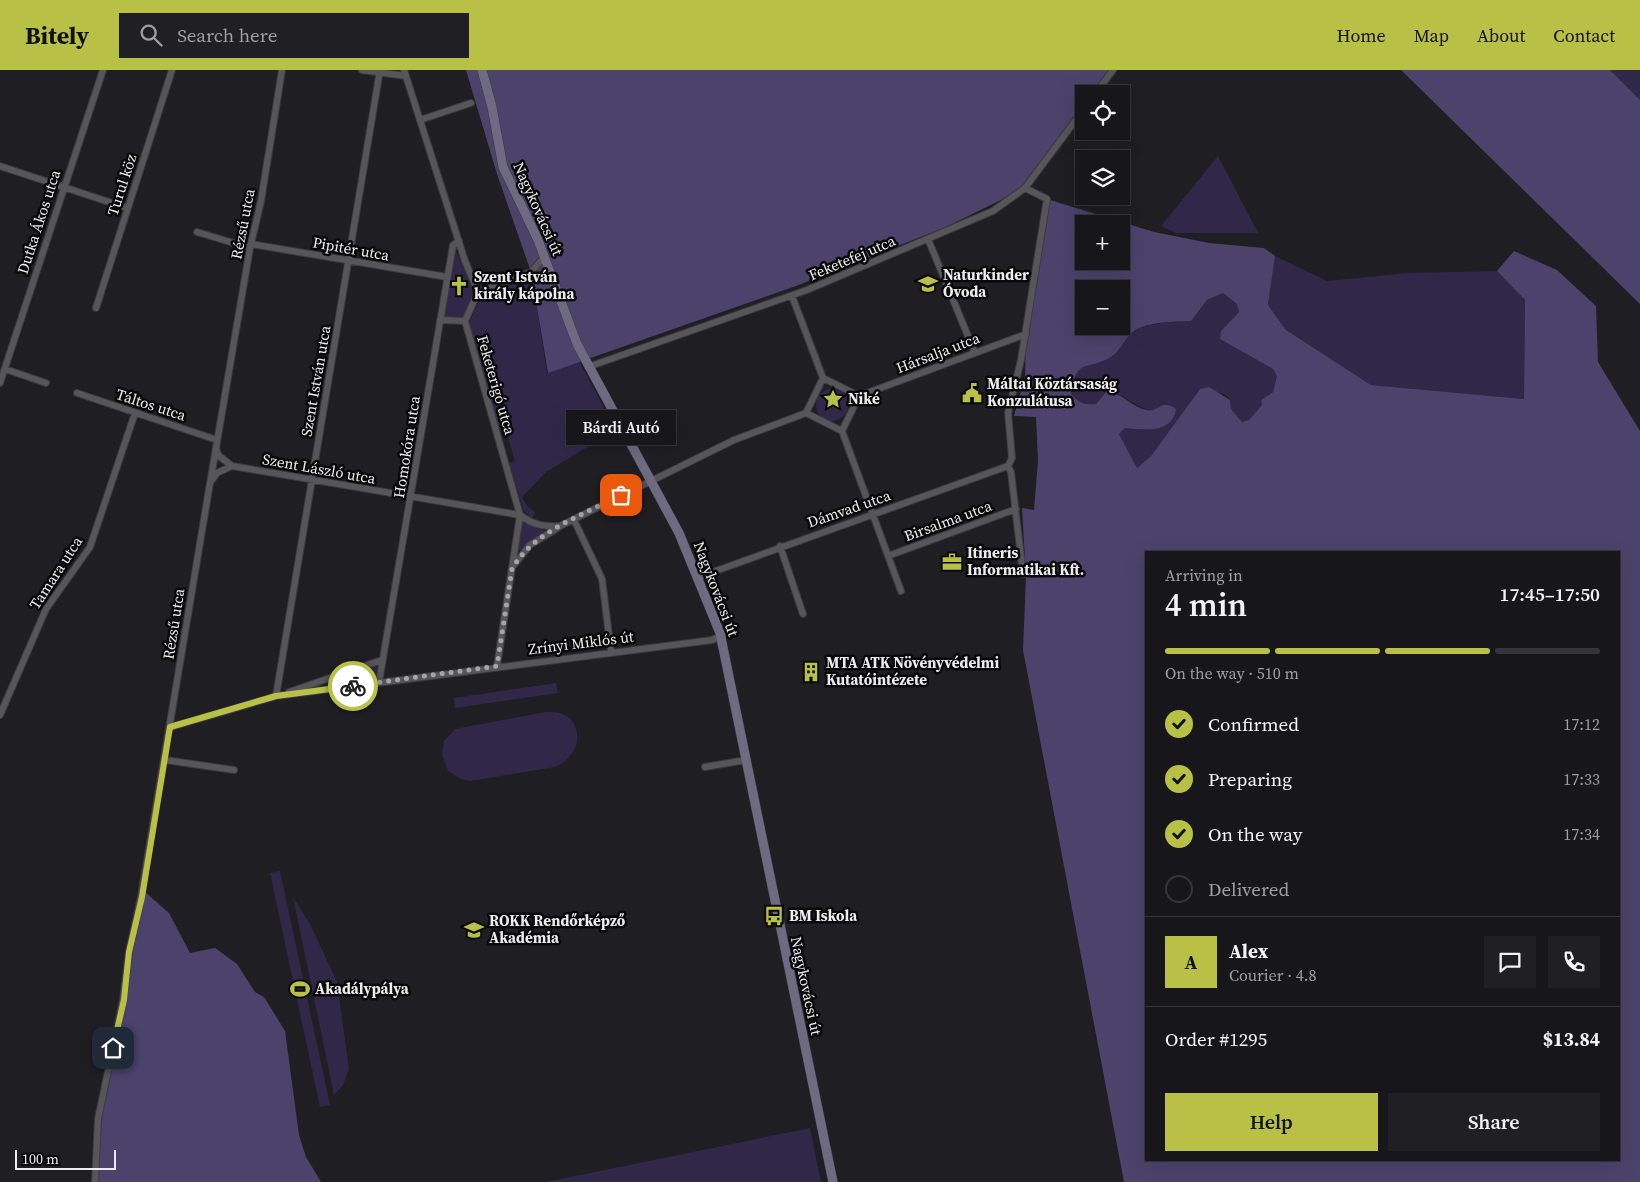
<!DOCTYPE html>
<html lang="en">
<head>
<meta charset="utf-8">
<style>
	body { margin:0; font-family:"Source Serif 4",serif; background:#201f23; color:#f1f3f6; height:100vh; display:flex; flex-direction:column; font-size:19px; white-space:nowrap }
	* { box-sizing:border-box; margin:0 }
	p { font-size:16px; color:#9e9fa2 }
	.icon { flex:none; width:28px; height:28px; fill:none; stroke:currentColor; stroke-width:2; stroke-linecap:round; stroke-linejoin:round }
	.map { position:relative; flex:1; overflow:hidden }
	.details { position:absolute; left:1145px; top:481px; width:475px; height:610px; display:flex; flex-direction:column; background:#17161a; border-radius:0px; box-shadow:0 5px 20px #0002,0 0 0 1px #363539 }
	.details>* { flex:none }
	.fabs { position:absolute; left:1075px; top:15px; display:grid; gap:10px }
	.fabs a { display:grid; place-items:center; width:55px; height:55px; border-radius:0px; background:#17161a; box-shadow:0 5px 20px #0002,0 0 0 1px #363539; font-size:25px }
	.scale { position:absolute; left:15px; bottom:12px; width:101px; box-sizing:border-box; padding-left:5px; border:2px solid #edecef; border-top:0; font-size:14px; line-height:18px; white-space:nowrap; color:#edecef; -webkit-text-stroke:4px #09090a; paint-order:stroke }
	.pin { position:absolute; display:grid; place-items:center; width:42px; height:42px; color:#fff; margin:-21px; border-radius:10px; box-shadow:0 2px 8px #0006 }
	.courier { position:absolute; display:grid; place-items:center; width:50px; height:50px; margin:-25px; border:4px solid #b9c046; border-radius:50%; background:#fff; color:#222; box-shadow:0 1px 6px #0007 }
	.bubble { position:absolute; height:35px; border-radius:0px; background:#17161a; box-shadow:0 5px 20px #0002,0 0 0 1px #363539; font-size:16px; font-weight:600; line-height:35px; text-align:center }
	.overview em { font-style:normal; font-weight:600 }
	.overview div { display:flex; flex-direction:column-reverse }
	.overview { display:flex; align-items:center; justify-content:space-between; height:85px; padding:0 20px }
	h1 { font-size:32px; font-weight:600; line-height:38px }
	.bar { display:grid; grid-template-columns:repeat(4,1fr); gap:8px 5px; align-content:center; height:60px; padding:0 20px }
	.bar i { height:6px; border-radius:4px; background:#363539 }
	.bar .on { background:#b9c046 }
	.bar p { grid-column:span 4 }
	.line { display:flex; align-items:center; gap:12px; padding:0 20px; border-top:1px solid #363539 }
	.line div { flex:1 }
	.round { display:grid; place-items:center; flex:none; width:52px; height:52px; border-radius:0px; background:#201f23 }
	ol { padding:0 20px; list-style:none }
	li { display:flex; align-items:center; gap:15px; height:55px }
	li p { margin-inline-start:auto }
	li .icon { padding:5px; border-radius:50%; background:#b9c046; color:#111; stroke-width:4 }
	li:last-child { color:#9e9fa2 }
	li i { width:28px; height:28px; border:2px solid #363539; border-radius:50% }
	.cta { display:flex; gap:10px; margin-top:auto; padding:10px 20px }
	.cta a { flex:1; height:58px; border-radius:0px; background:#b9c046; color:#111; font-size:20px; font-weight:600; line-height:58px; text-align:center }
	.cta a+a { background:#201f23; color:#f1f3f6 }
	header { display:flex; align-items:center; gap:30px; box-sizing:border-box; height:70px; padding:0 25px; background:#b9c046; color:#111 }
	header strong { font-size:24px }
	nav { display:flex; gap:28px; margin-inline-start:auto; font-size:18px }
	.search { width:350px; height:45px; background:#201f23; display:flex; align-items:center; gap:12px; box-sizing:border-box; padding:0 18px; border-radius:0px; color:#9e9fa2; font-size:19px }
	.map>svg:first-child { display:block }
</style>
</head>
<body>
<header>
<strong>Bitely</strong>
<div class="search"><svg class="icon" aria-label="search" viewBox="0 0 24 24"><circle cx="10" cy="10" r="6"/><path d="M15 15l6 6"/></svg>Search here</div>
<nav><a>Home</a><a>Map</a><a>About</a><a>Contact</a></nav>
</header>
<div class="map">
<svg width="1640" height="1112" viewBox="0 0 1640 1112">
	<rect width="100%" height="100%" fill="#1f1e23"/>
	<path fill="#302849" d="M 1610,0 L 1640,0 L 1640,30 Z
		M 1218,86 L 1258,163 L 1176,163 L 1161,156 Z
		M 456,181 L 475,225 L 464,247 L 444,247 Z
		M 1275,186 L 1327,211 L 1409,203 L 1497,201 L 1525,230 L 1524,329 L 1371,315 L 1286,260 L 1268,235 Z
		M 532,207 L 547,303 L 579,291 L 611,351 L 591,362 L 596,372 L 546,402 L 522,427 L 527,436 L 535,442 L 532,449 L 524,441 L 509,393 L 515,391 L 504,355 L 498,356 L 469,253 L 482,225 Z
		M 1223,223 L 1237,234 L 1239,242 L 1221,261 L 1220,269 L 1273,299 L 1277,306 L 1273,322 L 1261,330 L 1262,335 L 1249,350 L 1242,352 L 1231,339 L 1230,329 L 1224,324 L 1200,319 L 1151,386 L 1137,398 L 1119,364 L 1125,358 L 1150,360 L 1154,340 C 1136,340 1125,323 1107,321 L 1096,334 C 1084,335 1079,333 1071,325 C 1078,286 1085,302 1111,287 C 1121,281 1125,267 1134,261 C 1147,252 1175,252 1191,251 L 1207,230 Z
		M816 335a16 16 0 1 1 32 0a16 16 0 1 1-32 0Z
		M 522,452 L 545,461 L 521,481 L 518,479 Z
		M 377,596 L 376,611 L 330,617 L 331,610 Z
		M 556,613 L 558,623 L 455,638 L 454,628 Z
		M 546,642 C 584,639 588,682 555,697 L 470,711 L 461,709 L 448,701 L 442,684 L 444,671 L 455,659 Z
		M 280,801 L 330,1035 L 320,1037 L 270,803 Z
		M 293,827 L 310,854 L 337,912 L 349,999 L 343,1015 L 334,1025 Z
		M 810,1058 L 821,1112 L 546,1112 Z"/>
	<path fill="#4b436b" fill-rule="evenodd" d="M 466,0 L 1109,0 L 1110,2 L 1094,24 L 1084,24 L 1084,38 L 1025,118 L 946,157 L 796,216 L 548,303 L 531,202 L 497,104 Z
		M 1401,0 L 1610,0 L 1640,30 L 1640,234 Z
		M 1047,129 L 1154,162 L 1209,173 L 1264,178 L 1275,186 L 1268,235 L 1286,260 L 1371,315 L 1524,329 L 1525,230 L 1497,201 L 1514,181 L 1557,200 L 1596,236 L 1598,292 L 1640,361 L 1640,1112 L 1124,1112 L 1023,580 L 1026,507 L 1022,438 L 1034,440 L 1038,391 L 1036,347 L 1014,346 L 1025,306 L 1026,264 ZM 1084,154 L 1121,154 L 1121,191 L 1084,191 ZM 1084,219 L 1121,219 L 1121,256 L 1084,256 ZM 1223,223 L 1237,234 L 1239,242 L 1221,261 L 1220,269 L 1273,299 L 1277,306 L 1273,322 L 1261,330 L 1262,335 L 1249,350 L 1242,352 L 1231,339 L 1230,330 L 1209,317 L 1200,319 L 1151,386 L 1137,398 L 1119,364 L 1125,358 C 1144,360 1172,364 1176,339 C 1160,328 1161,342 1147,340 C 1133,338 1122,323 1107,321 L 1096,334 C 1084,335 1079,333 1071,324 C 1078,286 1085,302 1111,287 C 1121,281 1125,267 1134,261 C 1149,251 1174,252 1191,251 L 1207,230 ZM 1146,482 L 1619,482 L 1619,1090 L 1146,1090 Z
		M 143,820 L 169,843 L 190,883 L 215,878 L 237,894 L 255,922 L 264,927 L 285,961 L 299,1065 L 306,1087 L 321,1112 L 95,1112 L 95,1079 Z"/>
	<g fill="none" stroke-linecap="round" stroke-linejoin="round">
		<defs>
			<path id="street" d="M 362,0 L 406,6
				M 404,0 L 465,191 L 478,222 L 465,251 L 520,445 L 497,596
				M 1095,24 L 1113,0
				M 420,50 L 471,33
				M 0,96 L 127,138
				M 197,162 L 250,178
				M 928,169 L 975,283
				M 251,174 L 447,207
				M 478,222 L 531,202 L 545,186
				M 792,226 L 823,308
				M 96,238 L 172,0
				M 440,250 L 465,251
				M 588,297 L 807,220 L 993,141 L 1025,118 L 1084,39
				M 5,299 L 46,313
				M 0,313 L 103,0
				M 77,323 L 217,370
				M 859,326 L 1026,264
				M 806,343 L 823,308 L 859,326
				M 806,343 L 842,361
				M 842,361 L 901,521
				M 842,361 L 859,326
				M 216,379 L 219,386 L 232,396
				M 212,410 L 217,403 L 232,396 L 520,445 C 533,455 544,457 560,456 L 734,370 L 806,343
				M 574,450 L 602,509 L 611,582
				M 780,476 L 803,544
				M 888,486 L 1016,439
				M 514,495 L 530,475 L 559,457
				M 1023,504 L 1011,402 L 1008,396 L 1012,388 L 1008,343 L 1021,290 L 1047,129 L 1025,118
				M 699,507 L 1008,396
				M 379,612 L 452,181 L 453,175 L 459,171
				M 289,622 L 382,590
				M 276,626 L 380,0
				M 276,626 L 712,570 L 728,563
				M 0,645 L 46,539 L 90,477 L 135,343
				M 171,657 L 280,625
				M 165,690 L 234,700
				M 705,697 L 746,690
				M 95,1112 L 98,1049 L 123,930 L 129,882 L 141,827 L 209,419 L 250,178 L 261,131 L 282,0"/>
			<path id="secondary" d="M 482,0 L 492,37 L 503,97 L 538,170 L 577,274 L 679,463 L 720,563 L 833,1112"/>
		</defs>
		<use href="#street" stroke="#3b3a3e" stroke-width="8"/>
		<use href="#secondary" stroke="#3b3a3e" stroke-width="10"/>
		<use href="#street" stroke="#55555a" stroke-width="6"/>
		<use href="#secondary" stroke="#6e6a81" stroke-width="9"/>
	</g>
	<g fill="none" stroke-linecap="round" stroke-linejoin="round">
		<path stroke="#a5a4a8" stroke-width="5" stroke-dasharray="0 9" d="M 353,616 L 497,596 L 512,499 C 534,461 583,445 621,425"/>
		<path stroke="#b9c046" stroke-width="6" d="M 113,978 L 124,930 L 129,882 L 142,827 L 170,657 L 276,626 L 353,616"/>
	</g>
	<defs>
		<symbol id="school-bare" viewBox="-9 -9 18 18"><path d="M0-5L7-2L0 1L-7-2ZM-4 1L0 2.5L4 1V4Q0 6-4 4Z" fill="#b9c046" stroke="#09090a" stroke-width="2.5" paint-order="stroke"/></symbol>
		<symbol id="church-bare" viewBox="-9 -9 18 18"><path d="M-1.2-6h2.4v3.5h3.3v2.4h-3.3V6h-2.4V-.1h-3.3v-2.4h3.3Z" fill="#b9c046" stroke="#09090a" stroke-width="2.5" paint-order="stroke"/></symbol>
		<symbol id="civic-bare" viewBox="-9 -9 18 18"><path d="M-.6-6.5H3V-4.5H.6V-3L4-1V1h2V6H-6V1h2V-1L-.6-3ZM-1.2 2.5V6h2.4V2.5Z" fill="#b9c046" stroke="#09090a" stroke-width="2.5" paint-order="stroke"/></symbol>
		<symbol id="sight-bare" viewBox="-9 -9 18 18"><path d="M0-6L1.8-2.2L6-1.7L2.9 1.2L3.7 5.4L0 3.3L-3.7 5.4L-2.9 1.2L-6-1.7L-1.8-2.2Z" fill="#b9c046" stroke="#09090a" stroke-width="2.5" paint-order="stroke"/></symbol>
		<symbol id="office-bare" viewBox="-9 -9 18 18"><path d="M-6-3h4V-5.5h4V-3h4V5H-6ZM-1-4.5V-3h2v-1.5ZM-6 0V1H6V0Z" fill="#b9c046" stroke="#09090a" stroke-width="2.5" paint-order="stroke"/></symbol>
		<symbol id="building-bare" viewBox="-9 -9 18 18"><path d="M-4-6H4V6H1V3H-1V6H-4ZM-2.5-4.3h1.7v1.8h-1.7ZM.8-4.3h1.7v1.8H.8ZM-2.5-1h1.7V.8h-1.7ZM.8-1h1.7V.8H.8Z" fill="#b9c046" stroke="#09090a" stroke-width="2.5" paint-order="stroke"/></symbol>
		<symbol id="bus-bare" viewBox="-9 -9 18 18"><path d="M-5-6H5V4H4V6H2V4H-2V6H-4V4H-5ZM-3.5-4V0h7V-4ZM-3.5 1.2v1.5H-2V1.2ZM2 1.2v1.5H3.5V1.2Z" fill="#b9c046" stroke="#09090a" stroke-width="2.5" paint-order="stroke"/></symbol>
		<symbol id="stadium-bare" viewBox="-9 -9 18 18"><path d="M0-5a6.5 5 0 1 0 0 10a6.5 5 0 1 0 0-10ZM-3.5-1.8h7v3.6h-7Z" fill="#b9c046" stroke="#09090a" stroke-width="2.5" paint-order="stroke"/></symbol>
	</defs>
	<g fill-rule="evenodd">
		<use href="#school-bare" x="914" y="200" width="28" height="28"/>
		<use href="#church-bare" x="445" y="202" width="28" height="28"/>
		<use href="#civic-bare" x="958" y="309" width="28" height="28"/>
		<use href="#sight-bare" x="819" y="315" width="28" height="28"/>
		<use href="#office-bare" x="938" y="478" width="28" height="28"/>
		<use href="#building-bare" x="797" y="588" width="28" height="28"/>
		<use href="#bus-bare" x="760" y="832" width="28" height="28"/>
		<use href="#school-bare" x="460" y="846" width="28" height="28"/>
		<use href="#stadium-bare" x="286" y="905" width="28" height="28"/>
	</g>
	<g text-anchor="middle" stroke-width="5" stroke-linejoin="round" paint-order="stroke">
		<g font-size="15" fill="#edecef" stroke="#09090a">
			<text transform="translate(122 115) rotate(-72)" y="5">Turul köz</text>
			<text transform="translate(538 139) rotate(66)" y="5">Nagykovácsi út</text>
			<text transform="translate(39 152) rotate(-72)" y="5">Dutka Ákos utca</text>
			<text transform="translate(243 154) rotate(-79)" y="5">Rézsű utca</text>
			<text transform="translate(351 179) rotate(10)" y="5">Pipitér utca</text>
			<text transform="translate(852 188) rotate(-23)" y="5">Feketefej utca</text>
			<text transform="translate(938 283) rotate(-21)" y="5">Hársalja utca</text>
			<text transform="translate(316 311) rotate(-80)" y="5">Szent István utca</text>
			<text transform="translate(496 315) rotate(74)" y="5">Feketerigó utca</text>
			<text transform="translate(151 335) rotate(18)" y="5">Táltos utca</text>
			<text transform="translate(407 377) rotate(-81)" y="5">Homokóra utca</text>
			<text transform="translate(319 399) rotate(10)" y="5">Szent László utca</text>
			<text transform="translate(849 439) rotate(-19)" y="5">Dámvad utca</text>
			<text transform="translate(948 451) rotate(-20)" y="5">Birsalma utca</text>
			<text transform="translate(56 503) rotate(-57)" y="5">Tamara utca</text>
			<text transform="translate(716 519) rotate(69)" y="5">Nagykovácsi út</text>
			<text transform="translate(174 554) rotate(-81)" y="5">Rézsű utca</text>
			<text transform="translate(581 573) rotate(-7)" y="5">Zrínyi Miklós út</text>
			<text transform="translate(806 916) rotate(78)" y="5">Nagykovácsi út</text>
		</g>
		<g font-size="15" font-weight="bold" fill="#edecef" stroke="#09090a" text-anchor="start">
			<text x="943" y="210">Naturkinder<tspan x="943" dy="17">Óvoda</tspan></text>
			<text x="474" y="212">Szent István<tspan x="474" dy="17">király kápolna</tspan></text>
			<text x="987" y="319">Máltai Köztársaság<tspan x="987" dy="17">Konzulátusa</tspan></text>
			<text x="848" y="334">Niké</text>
			<text x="967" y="488">Itineris<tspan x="967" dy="17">Informatikai Kft.</tspan></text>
			<text x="826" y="598">MTA ATK Növényvédelmi<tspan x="826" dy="17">Kutatóintézete</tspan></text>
			<text x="789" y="851">BM Iskola</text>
			<text x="489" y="856">ROKK Rendőrképző<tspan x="489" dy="17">Akadémia</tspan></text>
			<text x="315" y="924">Akadálypálya</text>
		</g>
	</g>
</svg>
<div class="fabs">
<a><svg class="icon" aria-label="locate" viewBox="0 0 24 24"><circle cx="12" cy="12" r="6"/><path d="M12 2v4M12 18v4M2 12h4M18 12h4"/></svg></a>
<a><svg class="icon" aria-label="layers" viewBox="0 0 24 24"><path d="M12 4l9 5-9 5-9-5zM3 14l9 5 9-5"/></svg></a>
<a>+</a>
<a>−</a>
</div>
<div class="scale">100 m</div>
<div class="pin" style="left:621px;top:425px;background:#ea580c"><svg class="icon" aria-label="bag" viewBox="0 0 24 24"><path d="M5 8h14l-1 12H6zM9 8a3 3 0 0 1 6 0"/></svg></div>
<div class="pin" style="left:113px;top:978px;background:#1f2937"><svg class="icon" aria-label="home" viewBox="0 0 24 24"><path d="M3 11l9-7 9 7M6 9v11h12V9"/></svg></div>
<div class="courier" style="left:353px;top:616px"><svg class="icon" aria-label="bike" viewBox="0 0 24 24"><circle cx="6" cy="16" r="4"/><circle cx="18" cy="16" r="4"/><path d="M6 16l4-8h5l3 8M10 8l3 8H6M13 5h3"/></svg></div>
<div class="bubble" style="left:566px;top:340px;width:110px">Bárdi Autó</div>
<section class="details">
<div class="overview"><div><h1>4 min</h1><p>Arriving in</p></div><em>17:45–17:50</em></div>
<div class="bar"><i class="on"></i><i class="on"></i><i class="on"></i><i></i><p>On the way · 510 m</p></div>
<ol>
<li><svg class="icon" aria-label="check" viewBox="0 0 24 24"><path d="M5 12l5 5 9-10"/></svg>Confirmed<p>17:12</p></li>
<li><svg class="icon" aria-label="check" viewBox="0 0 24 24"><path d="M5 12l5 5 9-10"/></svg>Preparing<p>17:33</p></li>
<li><svg class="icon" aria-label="check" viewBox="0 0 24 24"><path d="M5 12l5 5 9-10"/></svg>On the way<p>17:34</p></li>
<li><i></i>Delivered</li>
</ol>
<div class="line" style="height:90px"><b class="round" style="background:#b9c046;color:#111">A</b><div><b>Alex</b><p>Courier · 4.8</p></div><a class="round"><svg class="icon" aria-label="chat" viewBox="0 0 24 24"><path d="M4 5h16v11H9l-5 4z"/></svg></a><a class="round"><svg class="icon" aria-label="phone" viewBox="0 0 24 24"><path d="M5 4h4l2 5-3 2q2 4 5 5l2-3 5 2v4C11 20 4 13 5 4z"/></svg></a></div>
<div class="line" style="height:65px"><div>Order #1295</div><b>$13.84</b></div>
<div class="cta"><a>Help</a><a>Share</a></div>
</section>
</div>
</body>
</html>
